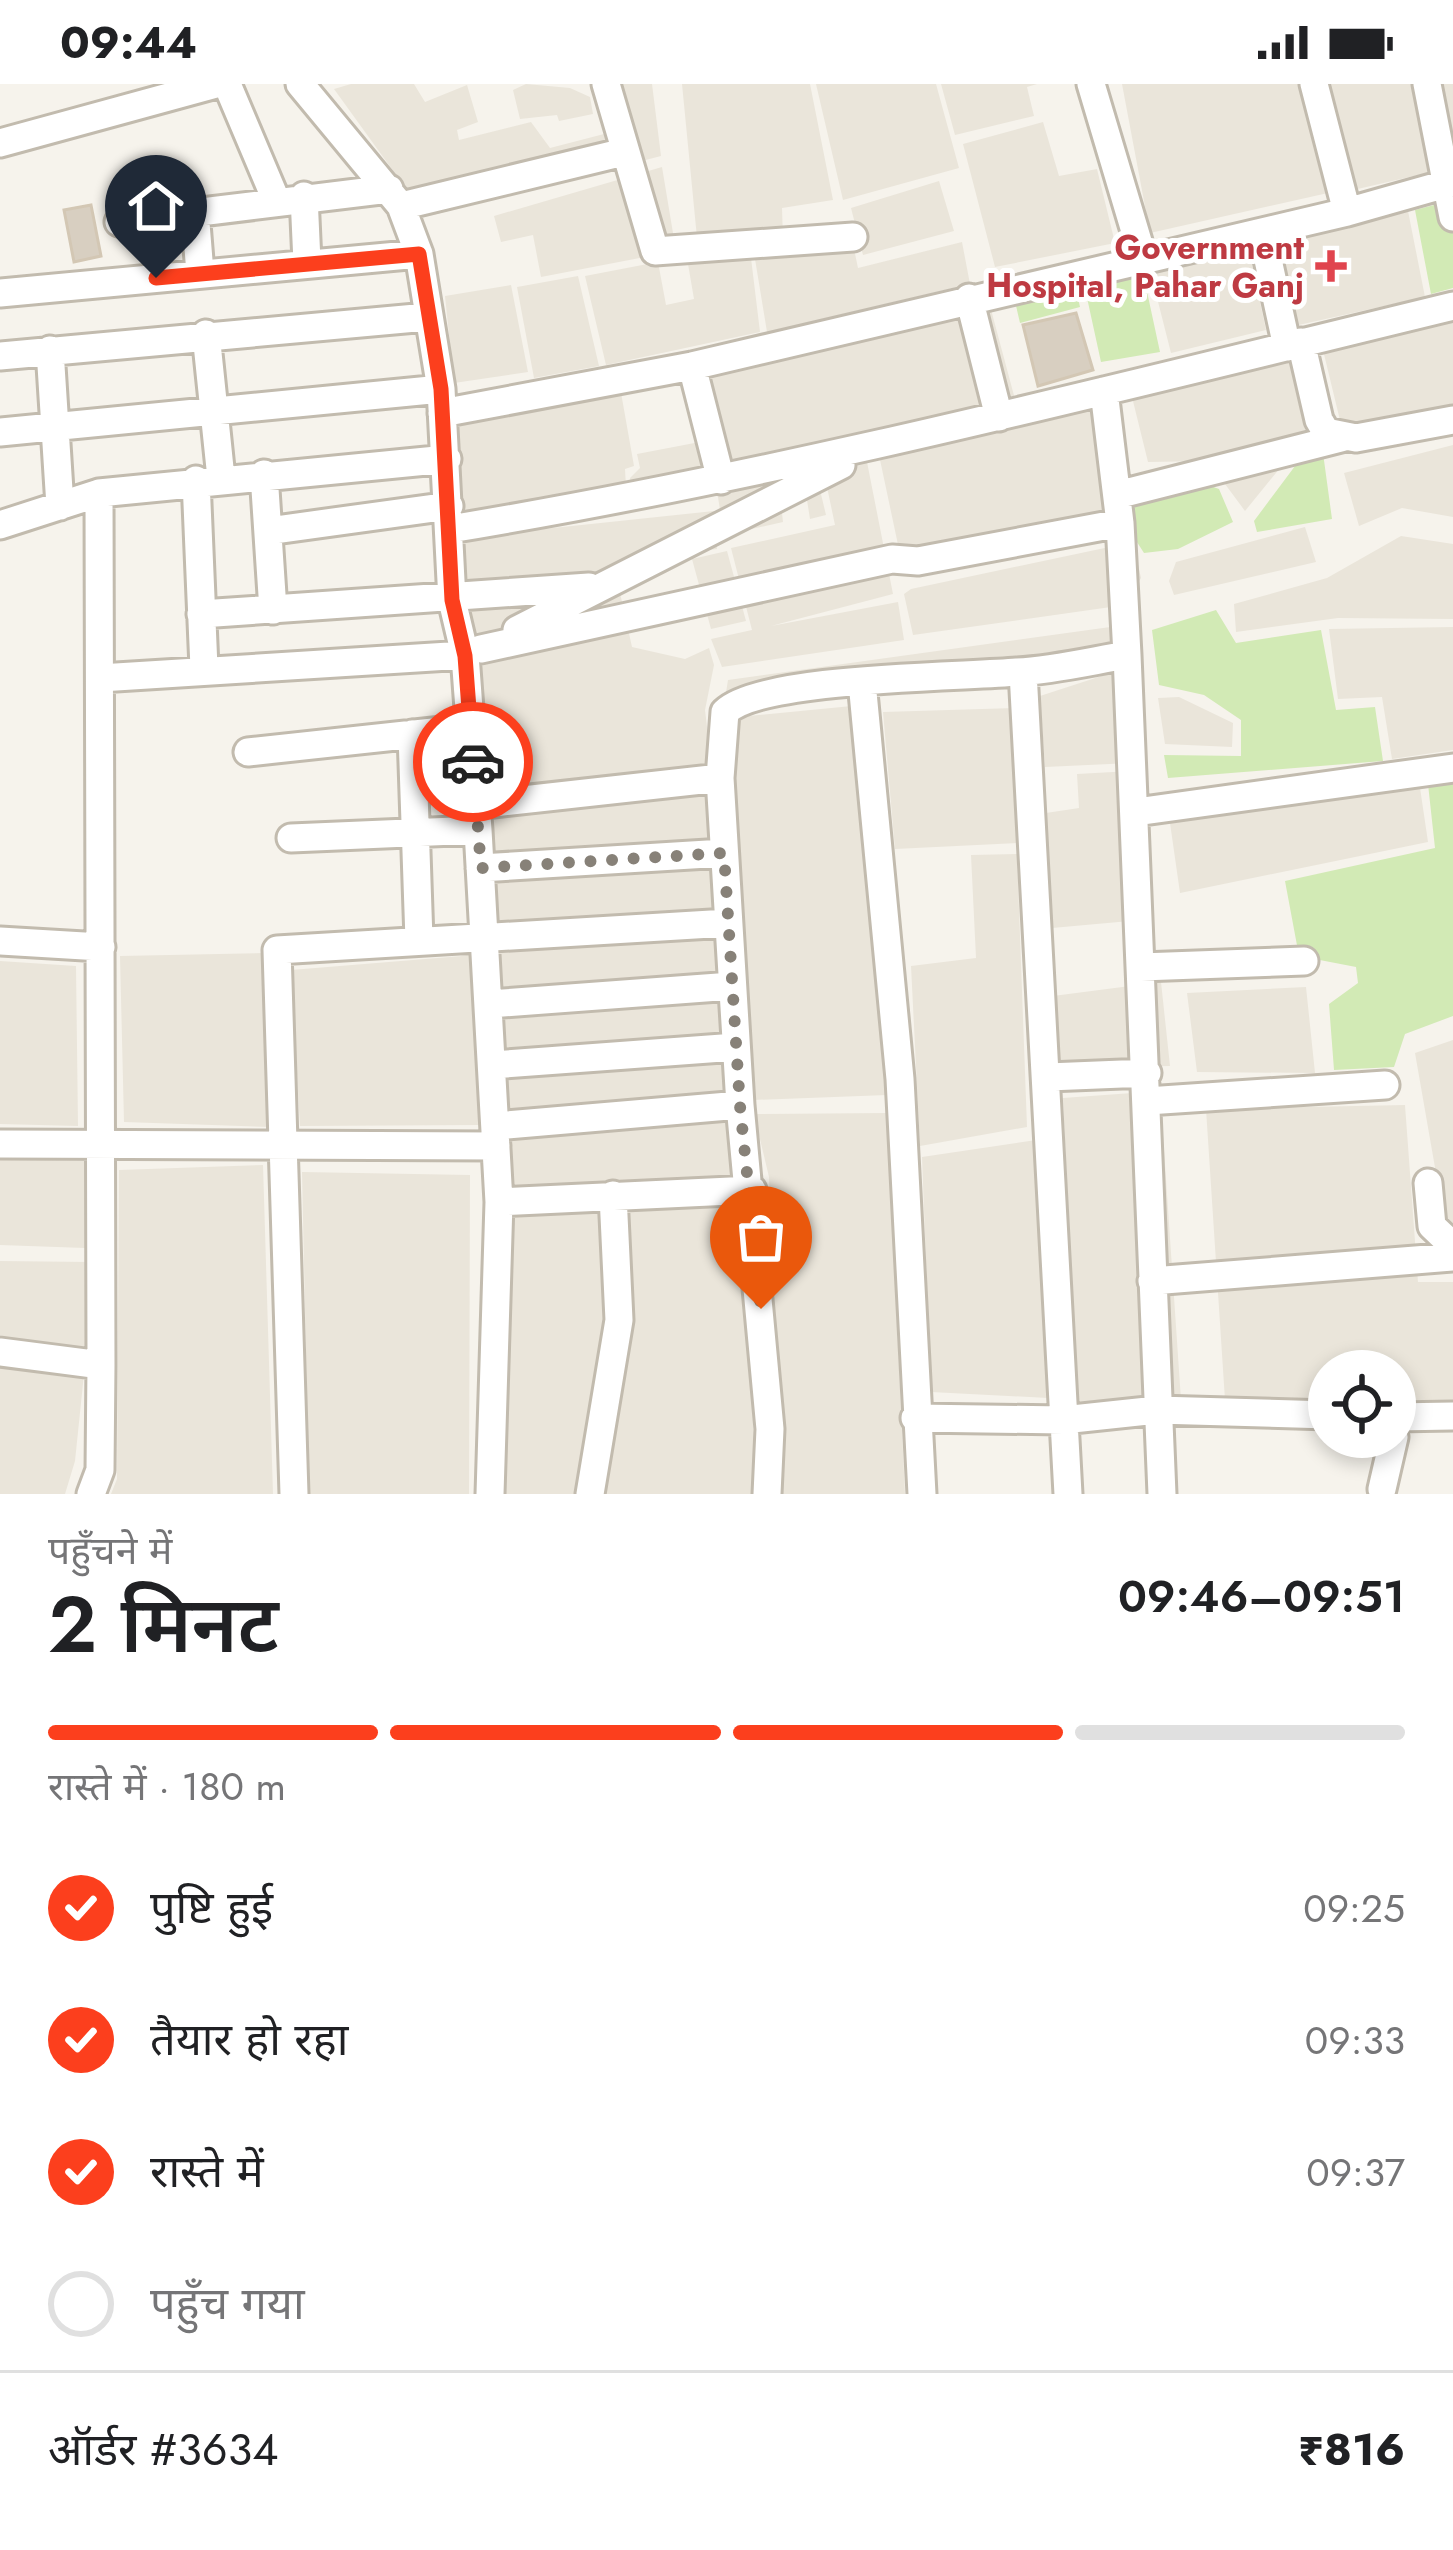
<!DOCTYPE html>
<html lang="hi">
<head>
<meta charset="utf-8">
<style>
	body { margin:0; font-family:Jost,"Noto Sans Devanagari",sans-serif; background:#f2f2f2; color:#202124; height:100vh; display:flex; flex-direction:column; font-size:45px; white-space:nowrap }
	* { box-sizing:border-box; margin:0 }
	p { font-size:39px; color:#757577 }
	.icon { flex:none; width:66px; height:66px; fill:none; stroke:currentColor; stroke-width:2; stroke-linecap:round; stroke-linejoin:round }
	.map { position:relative; height:1410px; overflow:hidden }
	.drawer { display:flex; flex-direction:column; background:#fff; flex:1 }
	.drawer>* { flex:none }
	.controls { position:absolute; left:1308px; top:1266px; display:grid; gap:24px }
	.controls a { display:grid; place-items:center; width:108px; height:108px; border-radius:50%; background:#fff; box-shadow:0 6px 18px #0003; font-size:60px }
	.pin { position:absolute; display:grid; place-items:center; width:102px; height:102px; color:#fff; margin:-123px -51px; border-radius:50% 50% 50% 0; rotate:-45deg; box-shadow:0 0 12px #0007 }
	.pin .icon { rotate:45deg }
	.courier { position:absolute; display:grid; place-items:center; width:120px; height:120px; margin:-60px; border:9px solid #fc3f1d; border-radius:50%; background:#fff; color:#222; box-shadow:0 3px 15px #0007 }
	.headline em { font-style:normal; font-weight:600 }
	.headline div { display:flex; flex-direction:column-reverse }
	.headline { display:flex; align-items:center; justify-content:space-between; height:204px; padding:0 48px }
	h1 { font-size:78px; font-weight:600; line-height:90px }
	.bar { display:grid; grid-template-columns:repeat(4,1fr); gap:18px 12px; align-content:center; height:144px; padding:0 48px }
	.bar i { height:15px; border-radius:9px; background:#e0e0e0 }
	.bar .on { background:#fc3f1d }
	.bar p { grid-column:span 4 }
	.line { display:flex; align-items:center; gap:30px; padding:0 48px; border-top:3px solid #e0e0e0 }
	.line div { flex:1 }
	ol { padding:0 48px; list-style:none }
	li { display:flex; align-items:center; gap:36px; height:132px }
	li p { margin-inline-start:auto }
	li .icon { padding:12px; border-radius:50%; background:#fc3f1d; color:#fff; stroke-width:4 }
	li:last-child { color:#757577 }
	li i { width:66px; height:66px; border:6px solid #e0e0e0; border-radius:50% }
	.status { display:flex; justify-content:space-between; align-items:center; height:84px; padding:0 60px; background:#fff; direction:ltr }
	.status svg { height:33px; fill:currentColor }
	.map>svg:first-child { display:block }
</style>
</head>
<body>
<div class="status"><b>09:44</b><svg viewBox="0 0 49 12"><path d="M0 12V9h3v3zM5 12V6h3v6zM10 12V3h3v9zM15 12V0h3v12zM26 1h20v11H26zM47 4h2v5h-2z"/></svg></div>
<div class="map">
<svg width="1453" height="1410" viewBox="0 0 1453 1410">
	<rect width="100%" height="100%" fill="#f6f3ec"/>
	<path fill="#eae5da" d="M 351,0 L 414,0 L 425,18 L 467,1 L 478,38 L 457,46 L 459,56 L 531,38 L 550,64 L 604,50 L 596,12 L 613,0 L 652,0 L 661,72 L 417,135 L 399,95 L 334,5 Z
		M 526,0 L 570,4 L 590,13 L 593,30 L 559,37 L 557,31 L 520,35 L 513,6 Z
		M 682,0 L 810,0 L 833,116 L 782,124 L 783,155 L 698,164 Z
		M 816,0 L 936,0 L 959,84 L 843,116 Z
		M 941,0 L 1037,0 L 1027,3 L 1034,32 L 955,51 Z
		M 1122,0 L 1303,0 L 1328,109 L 1150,149 Z
		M 1322,0 L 1453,0 L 1453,83 L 1349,107 Z
		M 1043,38 L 1059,92 L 1097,85 L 1115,159 L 995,183 L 963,60 Z
		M 662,83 L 676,167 L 541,193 L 533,151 L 501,158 L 494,132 Z
		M 939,97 L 954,147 L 863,171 L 851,124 Z
		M 1408,127 L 1425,213 L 1294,242 L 1275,153 Z
		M 962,158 L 970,200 L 767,248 L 755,175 L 853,160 L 858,184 Z
		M 1248,162 L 1266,246 L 1171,269 L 1150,186 Z
		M 751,174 L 760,248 L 606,281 L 585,192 L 658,178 L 666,221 L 694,215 L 688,180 Z
		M 578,192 L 599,282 L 534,294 L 517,203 Z
		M 511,201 L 528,288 L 454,299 L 445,212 Z
		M 989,218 L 1016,319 L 727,382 L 702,289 Z
		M 1453,237 L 1453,337 L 1345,357 L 1323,266 Z
		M 1303,269 L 1324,360 L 1293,368 L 1245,427 L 1208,377 L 1148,378 L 1132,313 Z
		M 620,303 L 634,382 L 625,385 L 626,403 L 459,433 L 456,335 Z
		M 1110,315 L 1113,447 L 904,489 L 879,371 Z
		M 705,357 L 709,391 L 632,409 L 630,394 L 640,384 L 637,370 Z
		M 1453,361 L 1453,433 L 1402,424 L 1359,442 L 1344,389 Z
		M 867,378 L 893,510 L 771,542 L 898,518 L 904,556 L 722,583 L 711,555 L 752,546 L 731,464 L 835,441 L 823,384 Z
		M 815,385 L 826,431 L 810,435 L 807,416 L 781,420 L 783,438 L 724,451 L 717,407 Z
		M 714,427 L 717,465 L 642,473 L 642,489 L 459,500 L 459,454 Z
		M 1305,443 L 1316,478 L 1174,511 L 1169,497 L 1176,478 Z
		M 1401,452 L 1453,460 L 1453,535 L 1338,534 L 1236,548 L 1234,520 L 1327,494 Z
		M 1133,458 L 1141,494 L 1125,521 L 913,551 L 904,510 L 911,505 Z
		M 727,467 L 746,537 L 711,545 L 692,475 Z
		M 620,509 L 632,563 L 685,575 L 709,564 L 714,581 L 705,626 L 712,685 L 485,710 L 464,526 Z
		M 1132,540 L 1120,564 L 724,621 L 728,596 Z
		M 1453,543 L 1453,666 L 1392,675 L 1382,613 L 1338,615 L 1329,545 Z
		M 1123,585 L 1131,679 L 1045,683 L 1040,612 Z
		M 1179,613 L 1233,639 L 1232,663 L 1165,660 L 1158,614 Z
		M 862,621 L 887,1011 L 753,1016 L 727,634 Z
		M 1015,624 L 1020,759 L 895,765 L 883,628 Z
		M 1131,687 L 1152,835 L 1052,844 L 1046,729 L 1079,724 L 1077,690 Z
		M 1419,697 L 1428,758 L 1180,809 L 1170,739 Z
		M 706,702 L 711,759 L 487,772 L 484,729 Z
		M 1017,770 L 1027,1043 L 920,1062 L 911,882 L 976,874 L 971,771 Z
		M 716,777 L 715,830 L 493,845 L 487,792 Z
		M 722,847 L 722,893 L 495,910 L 493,865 Z
		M 266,869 L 270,1043 L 124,1038 L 120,872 Z
		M 474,871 L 479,1041 L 300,1042 L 291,886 Z
		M 0,877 L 76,882 L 78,1042 L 0,1040 Z
		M 1161,898 L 1170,982 L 1056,984 L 1053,912 Z
		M 1306,903 L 1315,989 L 1197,988 L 1187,909 Z
		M 726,909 L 730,957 L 497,972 L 496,924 Z
		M 1453,956 L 1453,1158 L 1448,1158 L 1415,969 Z
		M 732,967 L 734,1017 L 499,1035 L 496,985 Z
		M 1160,1007 L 1181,1316 L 1077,1318 L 1063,1014 Z
		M 1405,1021 L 1418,1198 L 1453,1198 L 1453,1316 L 1395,1316 L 1395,1287 L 1329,1287 L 1329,1316 L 1225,1316 L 1206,1025 Z
		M 887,1029 L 905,1410 L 781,1410 L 769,1093 L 754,1030 Z
		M 729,1032 L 734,1093 L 510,1104 L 508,1052 Z
		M 1036,1056 L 1048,1314 L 931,1308 L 922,1073 Z
		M 0,1075 L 89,1077 L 85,1164 L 0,1161 Z
		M 263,1081 L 273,1410 L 111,1410 L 117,1395 L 119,1086 Z
		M 302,1088 L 470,1091 L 469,1410 L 309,1410 Z
		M 744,1114 L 756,1410 L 601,1410 L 625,1119 Z
		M 602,1126 L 606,1222 L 577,1410 L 503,1410 L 508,1131 Z
		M 0,1177 L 90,1178 L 85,1266 L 24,1262 L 0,1251 Z
		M 0,1283 L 84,1290 L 75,1377 L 65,1410 L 0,1410 Z"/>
	<path fill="#d2eab5" d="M 1453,116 L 1453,204 L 1431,210 L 1415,126 Z
		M 1143,189 L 1160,268 L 1101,278 L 1084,200 Z
		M 1074,197 L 1080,223 L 1020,239 L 1014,213 Z
		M 1323,369 L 1332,435 L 1257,448 L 1254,437 L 1301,374 Z
		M 1180,391 L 1219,405 L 1233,438 L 1178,465 L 1144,469 L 1126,441 L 1132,397 Z
		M 1216,526 L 1236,559 L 1321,546 L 1336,626 L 1375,623 L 1383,677 L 1168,694 L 1164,671 L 1241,672 L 1241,636 L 1204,611 L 1159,601 L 1152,546 Z
		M 1453,698 L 1453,932 L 1405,950 L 1394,983 L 1334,986 L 1329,920 L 1358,899 L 1356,883 L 1299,872 L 1285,797 L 1435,764 L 1428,700 Z"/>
	<path fill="#d8cfc1" stroke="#d3c7b4" stroke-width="3" d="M 91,121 L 101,172 L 74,178 L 64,126 Z
		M 1076,229 L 1093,286 L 1038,302 L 1023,241 Z"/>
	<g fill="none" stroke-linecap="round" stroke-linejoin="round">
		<defs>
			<path id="street" d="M 227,0 L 276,116
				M 300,0 L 401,122 L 419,170 L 441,305 L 452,516 L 465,571 L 478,746 L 499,1118 L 490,1410
				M 606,0 L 655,167 L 853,153
				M 1091,0 L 1143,174
				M 1314,0 L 1347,128
				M 1427,0 L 1453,133
				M 0,59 L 216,0
				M 304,112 L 307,178
				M 401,122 L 624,68
				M 195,127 L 200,189
				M 119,138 L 389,105
				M 1262,148 L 1287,263
				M 0,209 L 419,170
				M 969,214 L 999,333
				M 206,250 L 221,394
				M 1301,258 L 1319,336 L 1326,348 L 1356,354 L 1453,336
				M 50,266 L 60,422
				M 0,272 L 427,233
				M 692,282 L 721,396
				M 1104,307 L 1120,439 L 1127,571 L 1162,1410
				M 442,329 L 692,282 L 1347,128 L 1453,98
				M 0,348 L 441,305
				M 264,390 L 273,526
				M 196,396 L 204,584
				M 1117,411 L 1341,354
				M 0,441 L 99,409 L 447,375
				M 450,445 C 789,389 1119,303 1453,222
				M 268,447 L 449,422
				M 201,530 L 589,503
				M 517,546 L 841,381
				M 481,565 L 892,475 L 918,477 L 1120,439
				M 1023,588 L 1068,1410
				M 100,594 L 465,571
				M 862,598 L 900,995 L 922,1410
				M 412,650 L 419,856
				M 248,668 L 470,644
				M 476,721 L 720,694
				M 1136,728 L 1453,684
				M 291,754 L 478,746
				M 480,784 L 724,769
				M 0,857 L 101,863
				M 1141,883 L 1304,877
				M 489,920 L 732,902
				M 492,981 L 736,963
				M 1048,993 L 1147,989
				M 1147,1017 L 1385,1001
				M 495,1042 L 740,1021
				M 0,1060 L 496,1062
				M 1428,1099 L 1432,1142 L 1453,1162
				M 499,1118 L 752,1106
				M 1152,1197 L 1453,1173
				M 0,1268 L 101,1281
				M 1395,1333 L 1453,1332
				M 915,1334 L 1063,1336 L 1157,1326 L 1329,1331
				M 1382,1405 L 1394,1353
				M 91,1410 L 100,1386 L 101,1281 L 99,409
				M 294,1410 L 277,866 L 728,839
				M 590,1410 L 619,1236 L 613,1111
				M 767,1410 L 770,1345 L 740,1021 L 720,694 L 725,628 C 760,593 960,593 1017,588 C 1054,586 1091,577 1127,571"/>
		</defs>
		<use href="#street" stroke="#c2bbae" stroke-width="33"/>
		<use href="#street" stroke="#fff" stroke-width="27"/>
	</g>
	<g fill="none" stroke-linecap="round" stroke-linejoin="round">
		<path stroke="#878178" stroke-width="12" stroke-dasharray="0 21.6" d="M 473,678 L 481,784 L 724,769 L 740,1022 L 761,1225"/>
		<path stroke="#fc3f1d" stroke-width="15" d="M 156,194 L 419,170 L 441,305 L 452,516 L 465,572 L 473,678"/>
	</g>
	<path fill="#e0444e" stroke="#fff" stroke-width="4.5" d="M1325 164h12v12h12v12h-12v12h-12v-12h-12v-12h12z"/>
	<g text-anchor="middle" stroke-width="10" stroke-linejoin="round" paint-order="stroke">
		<g font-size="33" font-weight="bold" fill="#be3a42" stroke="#fff" text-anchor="end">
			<text x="1304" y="175">Government<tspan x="1304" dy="38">Hospital, Pahar Ganj</tspan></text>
		</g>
	</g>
</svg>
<div class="controls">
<a><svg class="icon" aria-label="locate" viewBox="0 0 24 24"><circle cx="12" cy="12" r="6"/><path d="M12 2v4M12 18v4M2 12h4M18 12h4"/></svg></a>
</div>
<div class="pin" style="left:761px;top:1225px;background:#ea580c"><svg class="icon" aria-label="bag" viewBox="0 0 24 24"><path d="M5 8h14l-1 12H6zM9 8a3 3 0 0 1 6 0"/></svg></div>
<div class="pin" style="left:156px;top:194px;background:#1f2937"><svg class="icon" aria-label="home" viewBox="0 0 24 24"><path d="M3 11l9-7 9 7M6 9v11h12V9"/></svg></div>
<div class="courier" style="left:473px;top:678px"><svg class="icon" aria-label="car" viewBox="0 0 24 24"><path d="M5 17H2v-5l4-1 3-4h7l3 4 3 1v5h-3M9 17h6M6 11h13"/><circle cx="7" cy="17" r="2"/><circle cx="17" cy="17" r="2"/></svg></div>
</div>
<section class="drawer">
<div class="headline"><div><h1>2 मिनट</h1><p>पहुँचने में</p></div><em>09:46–09:51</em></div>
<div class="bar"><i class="on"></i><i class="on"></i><i class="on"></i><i></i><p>रास्ते में · 180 m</p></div>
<ol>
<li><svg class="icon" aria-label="check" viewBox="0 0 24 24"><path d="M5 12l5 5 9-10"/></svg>पुष्टि हुई<p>09:25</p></li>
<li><svg class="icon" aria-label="check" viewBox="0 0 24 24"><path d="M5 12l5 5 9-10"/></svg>तैयार हो रहा<p>09:33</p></li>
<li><svg class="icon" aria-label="check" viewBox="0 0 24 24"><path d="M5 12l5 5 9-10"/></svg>रास्ते में<p>09:37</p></li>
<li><i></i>पहुँच गया</li>
</ol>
<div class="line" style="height:156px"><div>ऑर्डर #3634</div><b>₹816</b></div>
</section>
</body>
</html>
